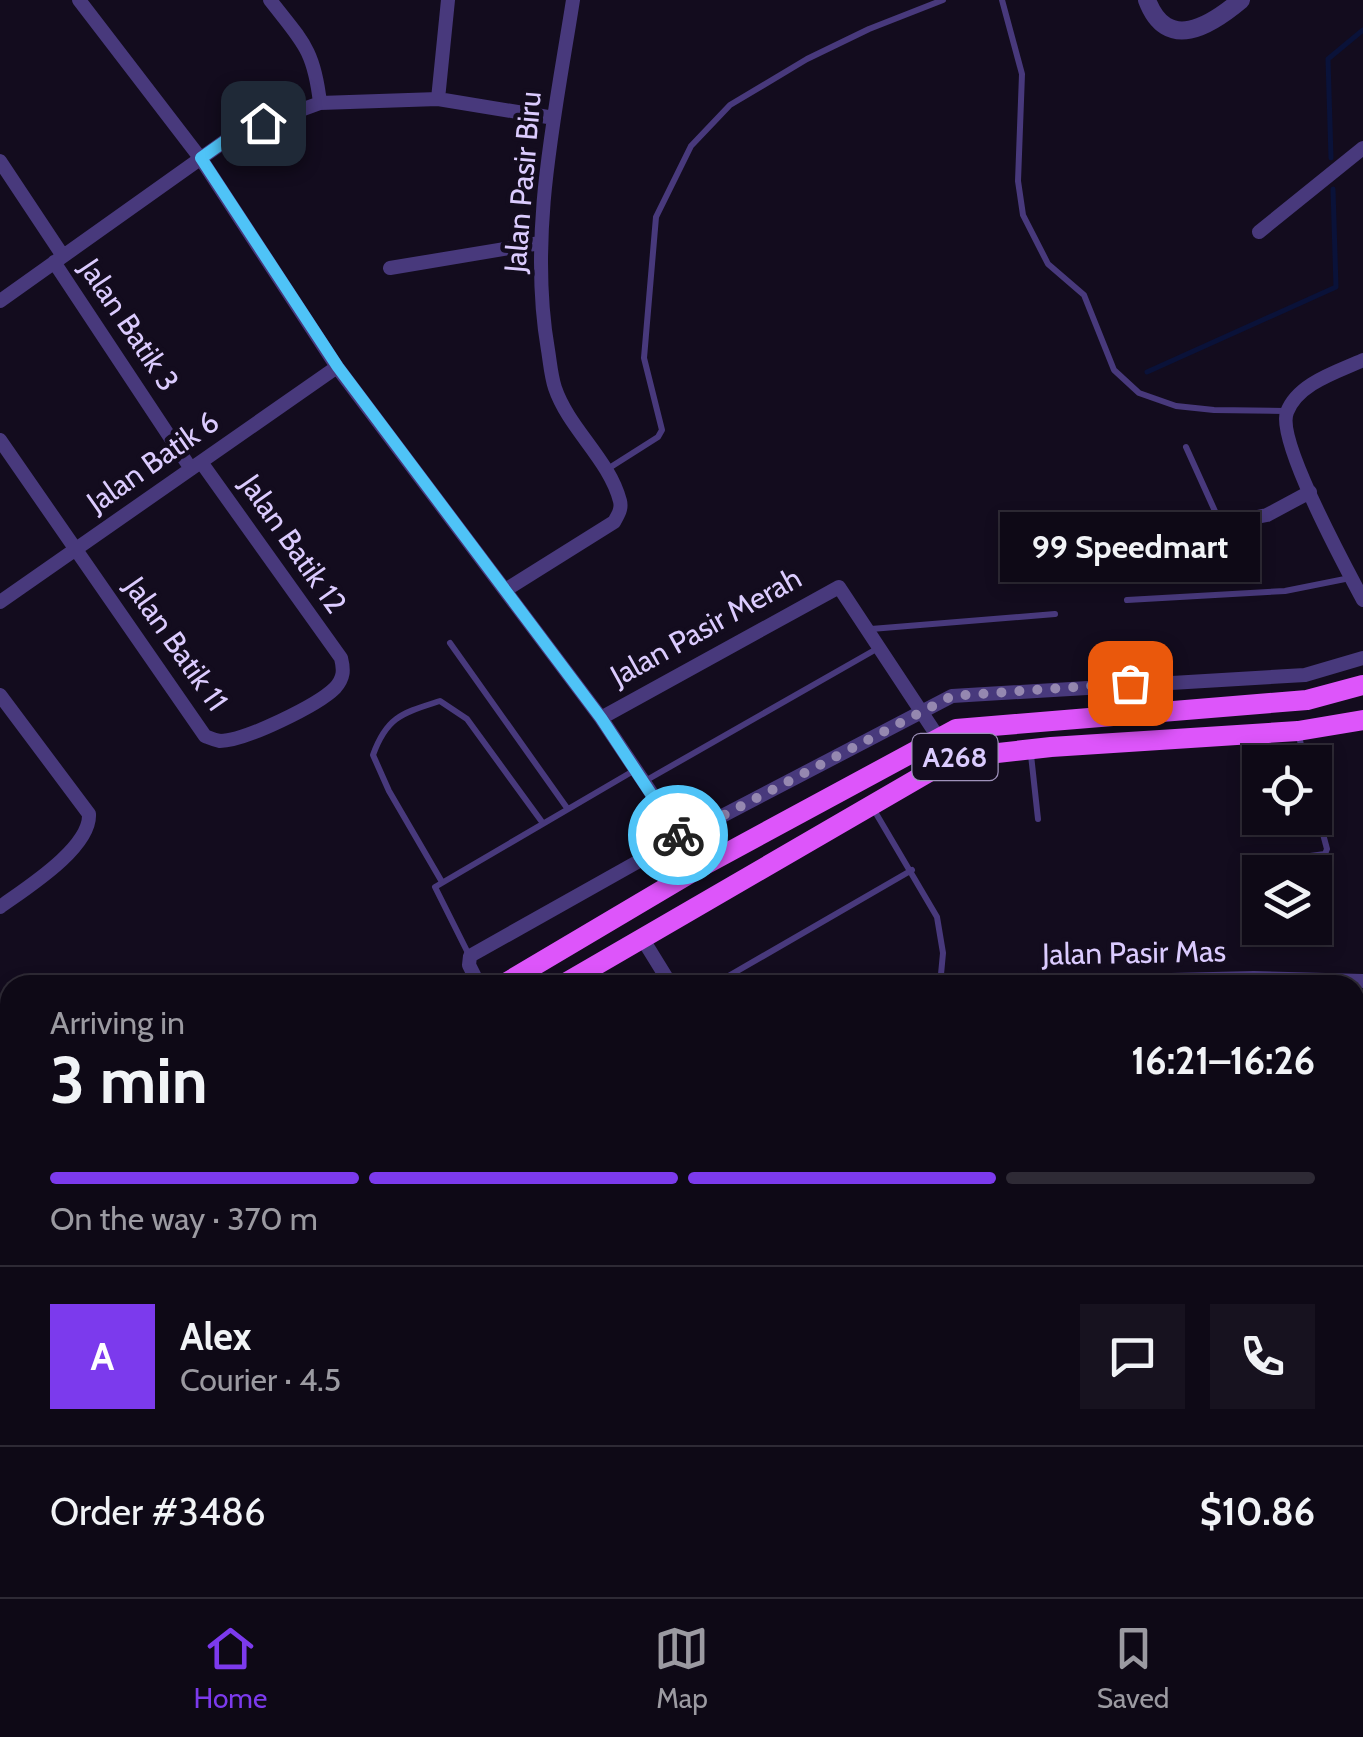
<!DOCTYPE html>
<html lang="en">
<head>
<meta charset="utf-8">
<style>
	body { margin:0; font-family:Cabin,sans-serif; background:#17121f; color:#f1f3f6; height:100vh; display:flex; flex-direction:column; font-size:38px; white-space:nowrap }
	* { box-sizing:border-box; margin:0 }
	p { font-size:32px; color:#9b9aa1 }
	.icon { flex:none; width:55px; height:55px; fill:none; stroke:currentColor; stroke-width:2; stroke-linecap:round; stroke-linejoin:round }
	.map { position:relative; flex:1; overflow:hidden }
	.side { position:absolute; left:0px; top:975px; width:1365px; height:622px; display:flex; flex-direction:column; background:#0e0916; border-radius:30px 30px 0 0; box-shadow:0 5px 15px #0003,0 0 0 2px #2e2a35 }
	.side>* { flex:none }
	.tools { position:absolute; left:1242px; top:745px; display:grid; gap:20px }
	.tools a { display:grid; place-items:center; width:90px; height:90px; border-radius:0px; background:#0e0916; box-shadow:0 5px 15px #0003,0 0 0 2px #2e2a35; font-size:50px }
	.pin { position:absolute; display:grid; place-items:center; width:85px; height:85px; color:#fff; margin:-42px; border-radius:20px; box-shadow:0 5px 15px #0006 }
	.courier { position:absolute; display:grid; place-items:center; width:100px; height:100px; margin:-50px; border:8px solid #4fc3f7; border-radius:50%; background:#fff; color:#222; box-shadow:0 2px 12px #0007 }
	.bubble { position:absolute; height:70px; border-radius:0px; background:#0e0916; box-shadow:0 5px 15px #0003,0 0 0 2px #2e2a35; font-size:32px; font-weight:700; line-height:70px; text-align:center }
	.headline em { font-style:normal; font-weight:700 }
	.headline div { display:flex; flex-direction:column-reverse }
	.headline { display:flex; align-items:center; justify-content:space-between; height:170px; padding:0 50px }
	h1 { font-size:65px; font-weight:700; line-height:75px }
	.bar { display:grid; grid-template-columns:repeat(4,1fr); gap:15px 10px; align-content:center; height:120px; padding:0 50px }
	.bar i { height:12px; border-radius:8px; background:#2e2a35 }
	.bar .selected { background:#7c3aed }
	.bar p { grid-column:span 4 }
	.line { display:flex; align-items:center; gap:25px; padding:0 50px; border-top:2px solid #2e2a35 }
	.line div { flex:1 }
	.round { display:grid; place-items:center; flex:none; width:105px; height:105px; border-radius:0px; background:#17121f }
	.tab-bar { display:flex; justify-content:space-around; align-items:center; height:140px; border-top:2px solid #2e2a35; background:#0e0916; font-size:28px; color:#9b9aa1 }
	.tab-bar a { display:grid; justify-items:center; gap:5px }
	.tab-bar .selected { color:#7c3aed }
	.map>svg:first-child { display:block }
</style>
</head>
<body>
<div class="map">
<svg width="1363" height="1597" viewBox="0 0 1363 1597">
	<defs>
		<filter id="shadow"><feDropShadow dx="4" dy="7" stdDeviation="5" flood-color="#0009"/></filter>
	</defs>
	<rect width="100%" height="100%" fill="#130c1e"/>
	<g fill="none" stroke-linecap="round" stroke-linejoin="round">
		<path stroke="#0a1239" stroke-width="5" d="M 1331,158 L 1328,59 L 1363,30
			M 1147,372 L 1336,287 L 1333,189"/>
	</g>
	<path fill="#28193e" stroke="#442c6a" stroke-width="2.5" filter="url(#shadow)" d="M 1363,1463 L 1363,1506 L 1355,1502 L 1355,1479 Z
		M 88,1588 L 222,1588 L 193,1597 L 90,1597 Z
		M 383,1588 L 513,1588 L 515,1597 L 385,1597 Z
		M 532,1588 L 568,1588 L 570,1597 L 534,1597 Z
		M 788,1588 L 829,1588 L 829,1597 L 788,1597 Z
		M 861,1588 L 902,1588 L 902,1597 L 861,1597 Z"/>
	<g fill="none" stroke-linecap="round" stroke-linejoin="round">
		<path stroke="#48397c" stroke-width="6" d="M 1002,0 L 1022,74 L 1018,181 L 1023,215 L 1048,264 L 1084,295 L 1114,370 L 1139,393 L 1176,406 L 1214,410 L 1285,411
			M 1186,447 L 1219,520
			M 606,470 L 658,437 L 662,430 L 644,358 L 656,217 L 691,146 L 730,105 L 807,59 L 869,29 L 943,0
			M 1127,600 L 1285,591 L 1350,578
			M 871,629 L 1055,614
			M 450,643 L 567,808
			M 1298,732 L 1305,762
			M 1031,755 L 1038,819
			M 645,781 L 880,647
			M 874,810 L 937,917 L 943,953 L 940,985
			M 1310,856 L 1325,854 L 1327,849 L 1315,804
			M 442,882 L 389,791 L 373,755 C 387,716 403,713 440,701 L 467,719 L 542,822
			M 469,955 L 435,887 L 635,770
			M 713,985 L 912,870
			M 1355,1270 L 1363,1222
			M 351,1588 L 351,1597
			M 843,1588 L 843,1597
			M 0,1597 L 6,1501
			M 30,1597 L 30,1588
			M 1185,1597 L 1185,1588"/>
		<path stroke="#48397c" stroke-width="14" d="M 79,0 L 201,159 L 337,367 L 601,718 L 701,867
			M 270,0 C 302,41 314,49 320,103
			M 438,99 L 448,0
			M 0,161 L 63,256
			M 1259,232 L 1363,148
			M 54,262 L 191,469
			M 390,268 L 540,243
			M 0,301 L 235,134 L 320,103 L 438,99 L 554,118
			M 1363,360 C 1337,372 1298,383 1287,412 C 1276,439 1347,570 1363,600
			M 0,440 L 205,736 C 210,738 214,740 220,741 C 245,741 318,705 335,688 C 344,678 344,670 341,658 L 201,462
			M 1127,525 L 1252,518 L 1267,515 L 1310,492
			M 507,589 L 614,522 C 618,515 622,509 620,501 C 609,459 569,429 555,388 C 551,376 550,362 548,350 C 528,235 555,115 573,0
			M 0,602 L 337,367
			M 1130,683 L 1133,714
			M 0,695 L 89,814 C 91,848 25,889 0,907
			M 601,718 L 839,587 L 938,737
			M 642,938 L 671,985
			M 479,985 L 469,965 L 470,956 L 680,838 L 952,696 L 1305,675 L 1363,658
			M 967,985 L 1254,978 L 1363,981
			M 1355,1113 L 1363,1113
			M 1355,1289 L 1363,1290
			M 1103,1588 L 1103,1597
			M 1265,1588 L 1265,1597
			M 1289,1588 L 1315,1597
			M 927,1597 L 927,1588"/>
		<path stroke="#48397c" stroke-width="18" d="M 1147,0 C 1167,53 1210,26 1241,0
			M 749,1597 L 749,1588"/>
		<path stroke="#8664fb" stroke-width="18" d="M 1355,1395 L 1363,1396"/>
		<path stroke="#dd55fa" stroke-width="20" d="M 502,985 L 701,867 L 956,729 L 1307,700 L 1363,685
			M 562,985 L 953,758 L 1051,747 L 1298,731 L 1363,720
			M 0,1239 L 10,1236
			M 0,1257 L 10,1255
			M 0,1279 L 10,1277"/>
	</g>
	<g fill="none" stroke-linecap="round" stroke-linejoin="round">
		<path stroke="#9588b0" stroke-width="10" stroke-dasharray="0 18" d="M 678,835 L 680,838 L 952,696 L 1130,683"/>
		<path stroke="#4fc3f7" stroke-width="12" d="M 263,123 L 235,134 L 201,158 L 338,367 L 601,718 L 678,835"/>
	</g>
	<g text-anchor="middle" stroke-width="9" stroke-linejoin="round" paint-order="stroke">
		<rect fill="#130c1e" stroke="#9f92bb" stroke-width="2.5" x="912.5" y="734" width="85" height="46" rx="8"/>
		<g font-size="28" font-weight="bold" fill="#dbcbfe">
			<text x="955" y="767">A268</text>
		</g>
		<g font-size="30" fill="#dbcbfe" stroke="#130c1e">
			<text transform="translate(523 182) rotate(-85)" y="10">Jalan Pasir Biru</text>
			<text transform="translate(129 325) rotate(56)" y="10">Jalan Batik 3</text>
			<text transform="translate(153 462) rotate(-35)" y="10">Jalan Batik 6</text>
			<text transform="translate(293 544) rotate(55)" y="10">Jalan Batik 12</text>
			<text transform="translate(706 627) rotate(-29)" y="10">Jalan Pasir Merah</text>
			<text transform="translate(176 644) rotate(55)" y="10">Jalan Batik 11</text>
			<text transform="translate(1134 953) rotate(-1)" y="10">Jalan Pasir Mas</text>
		</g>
	</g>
</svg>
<div class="tools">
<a><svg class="icon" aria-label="locate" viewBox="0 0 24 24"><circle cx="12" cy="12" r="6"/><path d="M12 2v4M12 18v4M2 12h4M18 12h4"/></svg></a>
<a><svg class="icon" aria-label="layers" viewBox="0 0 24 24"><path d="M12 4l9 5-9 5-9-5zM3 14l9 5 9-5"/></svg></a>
</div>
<div class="pin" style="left:1130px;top:683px;background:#ea580c"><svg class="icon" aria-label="bag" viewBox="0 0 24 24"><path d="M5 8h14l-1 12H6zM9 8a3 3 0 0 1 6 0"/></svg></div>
<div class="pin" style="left:263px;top:123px;background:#1f2937"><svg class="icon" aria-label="home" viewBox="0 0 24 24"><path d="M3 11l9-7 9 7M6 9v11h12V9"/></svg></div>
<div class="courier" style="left:678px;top:835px"><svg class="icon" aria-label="bike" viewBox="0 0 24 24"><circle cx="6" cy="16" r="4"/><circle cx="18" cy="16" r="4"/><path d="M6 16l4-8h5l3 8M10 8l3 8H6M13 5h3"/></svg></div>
<div class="bubble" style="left:1000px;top:512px;width:260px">99 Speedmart</div>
<section class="side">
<div class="headline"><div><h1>3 min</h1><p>Arriving in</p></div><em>16:21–16:26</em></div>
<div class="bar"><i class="selected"></i><i class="selected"></i><i class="selected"></i><i></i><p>On the way · 370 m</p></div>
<div class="line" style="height:180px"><b class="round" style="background:#7c3aed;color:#fff">A</b><div><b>Alex</b><p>Courier · 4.5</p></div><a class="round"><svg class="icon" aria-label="chat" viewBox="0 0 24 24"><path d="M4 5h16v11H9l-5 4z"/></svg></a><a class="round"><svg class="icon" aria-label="phone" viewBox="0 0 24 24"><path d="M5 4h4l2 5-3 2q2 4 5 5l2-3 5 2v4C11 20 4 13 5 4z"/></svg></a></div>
<div class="line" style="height:130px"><div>Order #3486</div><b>$10.86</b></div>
</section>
</div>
<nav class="tab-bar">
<a class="selected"><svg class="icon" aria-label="home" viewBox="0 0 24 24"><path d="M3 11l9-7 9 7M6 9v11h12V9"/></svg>Home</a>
<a><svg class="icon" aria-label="map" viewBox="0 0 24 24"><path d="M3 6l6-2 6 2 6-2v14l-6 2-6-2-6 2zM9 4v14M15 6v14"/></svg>Map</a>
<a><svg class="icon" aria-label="saved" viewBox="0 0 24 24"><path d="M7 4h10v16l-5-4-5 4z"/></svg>Saved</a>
</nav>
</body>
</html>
